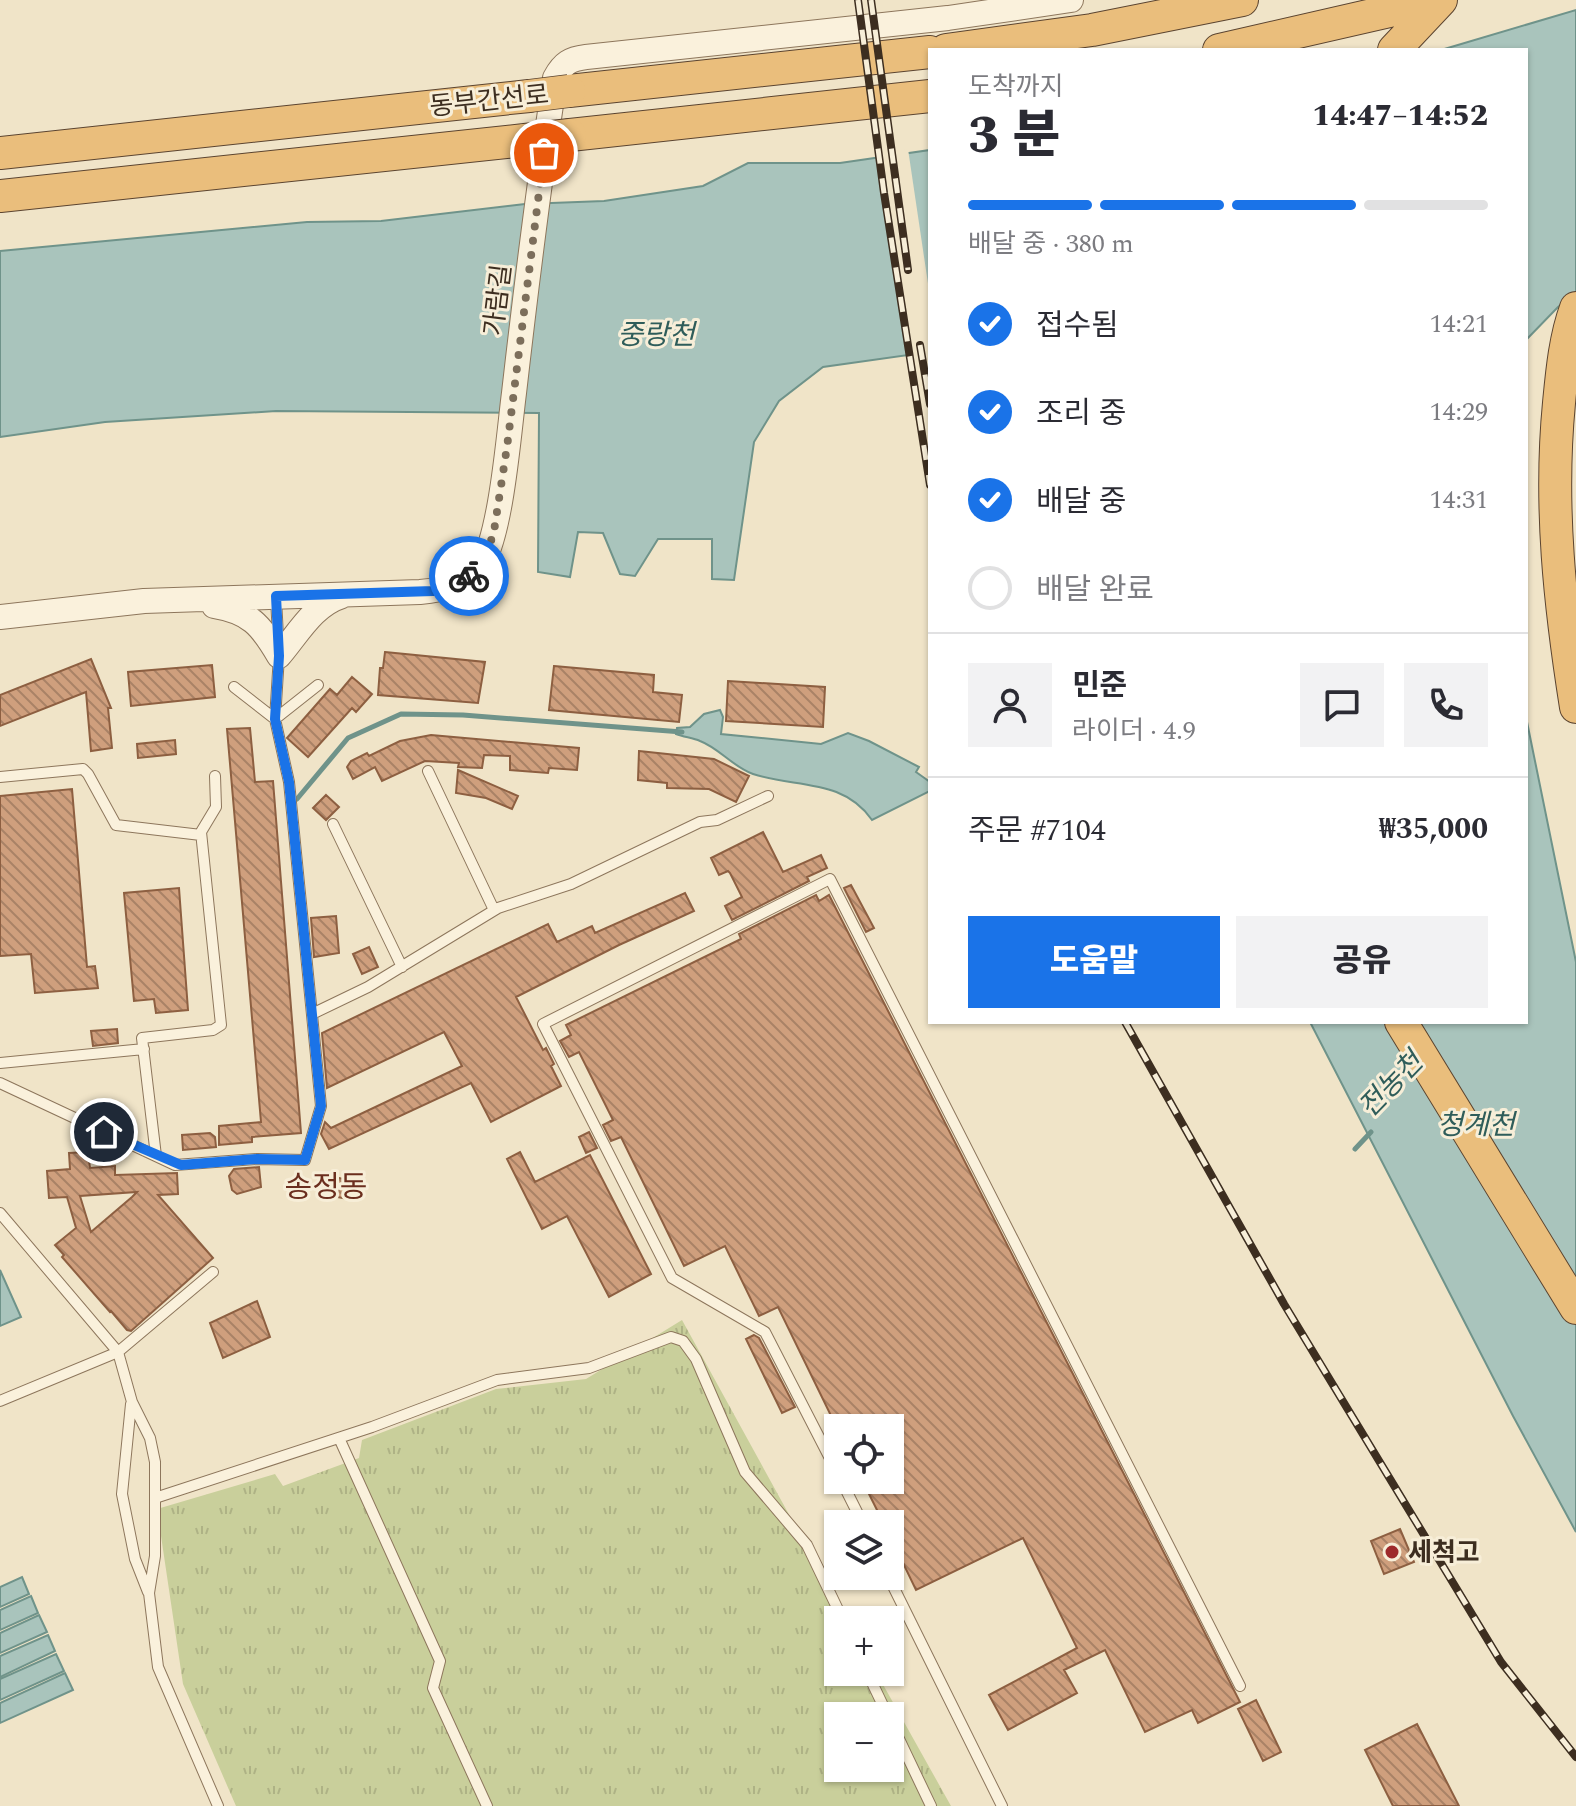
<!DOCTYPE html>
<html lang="ko">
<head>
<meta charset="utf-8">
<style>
	body { margin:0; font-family:Spectral,"Noto Sans KR",serif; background:#f2f2f3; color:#2b2b33; height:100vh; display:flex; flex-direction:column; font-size:30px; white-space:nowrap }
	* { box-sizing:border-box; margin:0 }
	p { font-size:26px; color:#7c7c81 }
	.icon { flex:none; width:44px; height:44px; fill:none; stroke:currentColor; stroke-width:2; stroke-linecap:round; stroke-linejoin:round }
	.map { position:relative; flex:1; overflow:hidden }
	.details { position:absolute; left:928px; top:48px; width:600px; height:976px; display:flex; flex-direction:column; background:#fff; border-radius:0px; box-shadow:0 2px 6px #0004 }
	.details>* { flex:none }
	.tools { position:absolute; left:824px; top:1414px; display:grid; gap:16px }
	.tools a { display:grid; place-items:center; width:80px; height:80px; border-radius:0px; background:#fff; box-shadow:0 2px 6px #0004; font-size:40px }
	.pin { position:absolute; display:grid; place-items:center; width:68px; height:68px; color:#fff; margin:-34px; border:4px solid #fff; border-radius:50%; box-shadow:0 2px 8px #0007 }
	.courier { position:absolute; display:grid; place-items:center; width:80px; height:80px; margin:-40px; border:6px solid #1a73e8; border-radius:50%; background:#fff; color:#222; box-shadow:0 2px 10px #0007 }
	.headline em { font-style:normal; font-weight:800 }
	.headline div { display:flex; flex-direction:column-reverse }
	.headline { display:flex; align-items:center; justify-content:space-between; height:136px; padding:0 40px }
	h1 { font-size:52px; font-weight:800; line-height:60px }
	.bar { display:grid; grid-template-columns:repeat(4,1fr); gap:12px 8px; align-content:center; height:96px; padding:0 40px }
	.bar i { height:10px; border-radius:6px; background:#e1e1e2 }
	.bar .selected { background:#1a73e8 }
	.bar p { grid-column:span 4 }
	.line { display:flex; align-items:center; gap:20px; padding:0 40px; border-top:2px solid #e1e1e2 }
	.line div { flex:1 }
	.round { display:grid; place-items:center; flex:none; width:84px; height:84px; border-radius:0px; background:#f2f2f3 }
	ol { padding:0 40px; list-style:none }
	li { display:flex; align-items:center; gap:24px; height:88px }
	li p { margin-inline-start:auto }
	li .icon { padding:8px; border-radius:50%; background:#1a73e8; color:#fff; stroke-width:4 }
	li:last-child { color:#7c7c81 }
	li i { width:44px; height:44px; border:4px solid #e1e1e2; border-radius:50% }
	.primary-button { display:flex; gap:16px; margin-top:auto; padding:16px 40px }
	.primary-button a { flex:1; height:92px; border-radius:0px; background:#1a73e8; color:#fff; font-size:32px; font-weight:800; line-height:92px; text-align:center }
	.primary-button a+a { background:#f2f2f3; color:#2b2b33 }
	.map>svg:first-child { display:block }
</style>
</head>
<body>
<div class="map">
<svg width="1576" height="1806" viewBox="0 0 1576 1806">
	<defs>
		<pattern id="park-tufts" width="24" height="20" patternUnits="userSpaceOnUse" patternTransform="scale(2)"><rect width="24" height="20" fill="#c9cf9b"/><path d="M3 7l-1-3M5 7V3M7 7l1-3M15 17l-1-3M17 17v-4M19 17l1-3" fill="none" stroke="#aeb285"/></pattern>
		<pattern id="building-back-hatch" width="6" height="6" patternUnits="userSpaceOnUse" patternTransform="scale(2)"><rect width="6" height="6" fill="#cf9f7d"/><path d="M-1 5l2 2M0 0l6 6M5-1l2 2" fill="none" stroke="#a98266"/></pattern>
	</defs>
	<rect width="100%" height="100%" fill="#f0e4c8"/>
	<path fill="url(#park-tufts)" fill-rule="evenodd" d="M 682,1320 L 847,1620 L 838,1620 L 838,1672 L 876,1672 L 951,1806 L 236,1806 L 183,1684 L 157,1509 L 275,1474 L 283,1486 L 359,1458 L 362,1440 L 496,1389 L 586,1379 ZM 838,1716 L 890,1716 L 890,1768 L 838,1768 Z"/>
	<path fill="#a9c4bc" stroke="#6f938a" stroke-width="2" d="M 1576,10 L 1576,294 L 1558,307 L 1526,340 L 1526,50 L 1441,50 Z
		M 930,150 L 930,352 L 823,367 L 779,401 L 754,442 L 734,580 L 712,579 L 712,539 L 658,539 L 635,576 L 620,574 L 603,533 L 578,532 L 570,577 L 538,572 L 539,413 L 276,411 L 105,422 L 0,437 L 0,251 L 307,222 L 381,221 L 525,204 L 604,201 L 703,186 L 748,163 L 840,163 Z
		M 720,710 L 723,717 L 721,734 L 821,744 L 848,733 L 869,741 L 919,767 L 916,772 L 930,782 L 930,791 L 872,820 C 843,778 795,788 753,774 C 733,767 719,748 700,741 C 693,738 684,737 676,734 L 677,728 L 690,727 L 704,714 Z
		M 1526,717 L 1576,962 L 1576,1532 L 1513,1416 L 1310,1022 L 1526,1022 Z
		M 0,1270 L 21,1317 L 0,1326 Z
		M 22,1577 L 29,1594 L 0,1607 L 0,1587 Z
		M 31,1596 L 38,1613 L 0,1630 L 0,1610 Z
		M 39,1615 L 47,1632 L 0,1653 L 0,1633 Z
		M 48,1635 L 55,1651 L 0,1677 L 0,1656 Z
		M 56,1654 L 64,1671 L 0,1700 L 0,1679 Z
		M 65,1673 L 73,1690 L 0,1723 L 0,1703 Z"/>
	<path fill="#f0e4c8" d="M 908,149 L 930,297 L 930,356 L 912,359 L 882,153 Z"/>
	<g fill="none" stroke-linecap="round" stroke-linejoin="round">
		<path stroke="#6f938a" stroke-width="5" d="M 297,799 L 348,738 L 401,714 L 463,715 L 682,732
			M 1355,1149 L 1371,1132"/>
	</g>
	<path fill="url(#building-back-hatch)" stroke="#8d5f41" stroke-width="2" fill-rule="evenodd" d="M 385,652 L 485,662 L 478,703 L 378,695 L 380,668 L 383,668 Z
		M 91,659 L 111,708 L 108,708 L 112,748 L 91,751 L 86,692 L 0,726 L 0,695 Z
		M 212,665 L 215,697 L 131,706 L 128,672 Z
		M 554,666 L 654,675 L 653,692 L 682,695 L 679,722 L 549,710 Z
		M 352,677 L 372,694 L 356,712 L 352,708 L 308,757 L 287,738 L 330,689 L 337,695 Z
		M 728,681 L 825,687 L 823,727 L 726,721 Z
		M 250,728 L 255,782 L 273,781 L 301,1133 L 252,1137 L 252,1142 L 219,1145 L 219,1126 L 261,1122 L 227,729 Z
		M 431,735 L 579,748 L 577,770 L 549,768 L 548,773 L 510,770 L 510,756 L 484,755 L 482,768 L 458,767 L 459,763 L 425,761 L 382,781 L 375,767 L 353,779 L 347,767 L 351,761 L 367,753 L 369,756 L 400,741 Z
		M 175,740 L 176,754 L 138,758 L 137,744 Z
		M 639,751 L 714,759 L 749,776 L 736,802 L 709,789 L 667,788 L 667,783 L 638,780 Z
		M 458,770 L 518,796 L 512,809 L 486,798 L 456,793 Z
		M 72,789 L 87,967 L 95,966 L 98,988 L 35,993 L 31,954 L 0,956 L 0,796 Z
		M 326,795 L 339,807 L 326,820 L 313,808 Z
		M 763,832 L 783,872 L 821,855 L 827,868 L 807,877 L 809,881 L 732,920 L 725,906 L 742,897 L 730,873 L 728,871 L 719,875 L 711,858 Z
		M 851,885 L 874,928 L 866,932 L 844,888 Z
		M 179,888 L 188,1010 L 156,1013 L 154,999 L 134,1001 L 124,893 Z
		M 685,893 L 694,911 L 619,945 L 516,997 L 543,1050 L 546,1048 L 554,1064 L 551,1066 L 561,1086 L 491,1122 L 471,1083 L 329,1149 L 321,1134 L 325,1122 L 331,1128 L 462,1066 L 444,1032 L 327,1088 L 322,1033 L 548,924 L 557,942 L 592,926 L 595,933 Z
		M 816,895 L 819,901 L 829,895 L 1240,1702 L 1198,1723 L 1192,1710 L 1145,1732 L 1105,1650 L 1064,1670 L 1077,1693 L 1008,1730 L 989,1695 L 1077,1648 L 1023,1538 L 916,1590 L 890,1536 L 890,1524 L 884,1524 L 862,1480 L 890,1480 L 890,1428 L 837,1428 L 778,1307 L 759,1316 L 725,1246 L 684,1266 L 621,1137 L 611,1141 L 603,1125 L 613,1120 L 579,1052 L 569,1057 L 560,1041 L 571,1035 L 566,1025 L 741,939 L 739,934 Z
		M 336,916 L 339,953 L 314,957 L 311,918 Z
		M 369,947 L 378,967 L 362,974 L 353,954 Z
		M 117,1029 L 118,1043 L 93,1046 L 91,1031 Z
		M 589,1132 L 597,1148 L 586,1153 L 579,1137 Z
		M 210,1133 L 215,1137 L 216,1147 L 183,1150 L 182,1135 Z
		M 88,1152 L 90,1168 L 115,1166 L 115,1175 L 177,1173 L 178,1194 L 158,1195 L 213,1258 L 131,1331 L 127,1330 L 111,1311 L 110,1312 L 62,1257 L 64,1255 L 55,1245 L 76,1228 L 67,1197 L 49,1198 L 47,1171 L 70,1169 L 69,1153 ZM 137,1192 L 132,1197 L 91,1232 L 80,1196 Z
		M 520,1152 L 535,1182 L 590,1155 L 651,1274 L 609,1297 L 567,1216 L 542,1229 L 507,1159 Z
		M 259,1167 L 261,1187 L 237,1194 L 232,1190 L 229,1176 L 234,1169 Z
		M 326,1175 L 352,1181 L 348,1199 L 322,1194 Z
		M 257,1301 L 270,1337 L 223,1358 L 210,1323 Z
		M 754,1335 L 759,1338 L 795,1407 L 782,1413 L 746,1339 Z
		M 1400,1529 L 1414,1562 L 1384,1574 L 1371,1541 Z
		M 1256,1700 L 1281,1752 L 1263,1761 L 1238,1709 Z
		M 1417,1724 L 1459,1806 L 1393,1806 L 1365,1750 Z"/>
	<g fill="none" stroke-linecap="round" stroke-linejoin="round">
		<defs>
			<path id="service" d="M 234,687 L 275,719 L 318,685
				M 428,771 L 494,910
				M 0,777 L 83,769 L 88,774 L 116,825 L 201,835
				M 333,824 L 402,967
				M 312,1014 L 368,987 L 498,908 L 571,884 L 700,822 L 717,820 L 768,796
				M 0,1063 L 144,1049
				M 0,1083 L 175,1165 L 257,1159 L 305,1160 L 321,1106 L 289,782 L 275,719 L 279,656 L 276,598
				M 156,1156 L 142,1038 L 213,1030 L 221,1025 L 201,832 L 216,807 L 215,776
				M 0,1213 L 118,1352 L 132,1402 L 150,1438 L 155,1462 L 155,1556 L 149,1593 L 158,1667 L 218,1806
				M 0,1401 L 118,1352 L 213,1272
				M 131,1404 L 122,1494 L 135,1559 L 148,1592
				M 339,1438 L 440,1661 L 433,1688 L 487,1806
				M 838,1474 L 765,1332 L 672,1278 L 543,1024 L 830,879 L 1240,1686
				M 841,1480 L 863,1524
				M 155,1498 L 372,1427 L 497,1380 L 589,1368 L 671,1337 L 683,1341 L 696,1359 L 745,1472 L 807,1545 L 843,1620
				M 888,1576 L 1002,1806
				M 867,1672 L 888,1716
				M 890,1720 L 931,1806"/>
			<path id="tertiary" d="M 214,606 C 250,612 261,625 279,656 C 298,634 313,605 342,596
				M 0,617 L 144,601 L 420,592 C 442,590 466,585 480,566 C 501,539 509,431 514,393 C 526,288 539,183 555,78 C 563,63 570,59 586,57 L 948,18 L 1071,0"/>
			<path id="trunk" d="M 946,50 L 1092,30 L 1242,0
				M 1219,50 L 1438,0
				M 1394,50 L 1441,0
				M 569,91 L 930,52
				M 570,135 L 930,96
				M 0,153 L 529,96
				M 0,196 L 525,140
				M 1576,308 C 1565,338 1562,372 1559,403 C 1549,506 1560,606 1576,707
				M 1401,1022 L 1576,1308"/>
		</defs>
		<use href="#service" stroke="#8d765c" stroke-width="12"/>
		<use href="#tertiary" stroke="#8d765c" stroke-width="26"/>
		<use href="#trunk" stroke="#5b4430" stroke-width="34"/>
		<use href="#service" stroke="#faf1dc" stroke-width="10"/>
		<use href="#tertiary" stroke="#faf1dc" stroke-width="24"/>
		<use href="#trunk" stroke="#eabe7c" stroke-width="32"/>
		<defs>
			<path id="rail" d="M 858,0 L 884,193 L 930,485
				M 871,0 L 908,270
				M 920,345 L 930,404
				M 1125,1022 L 1284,1304 L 1501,1662 L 1576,1757"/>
		</defs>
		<use href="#rail" stroke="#3d2e20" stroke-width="8"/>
		<use href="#rail" stroke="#f7eed8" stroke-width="5" stroke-dasharray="15" stroke-linecap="butt"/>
		<defs>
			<path id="trunk-bridge" d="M 529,96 L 569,91
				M 525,140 L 570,135"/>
		</defs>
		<use href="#trunk-bridge" stroke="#5b4430" stroke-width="34" stroke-linecap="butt"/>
		<use href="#trunk-bridge" stroke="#eabe7c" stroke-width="32"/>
	</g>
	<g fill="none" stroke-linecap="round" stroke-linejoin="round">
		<path stroke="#7c6e5b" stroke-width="8" stroke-dasharray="0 14.4" d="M 469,576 L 486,557 L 494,531 L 507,447 L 544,153"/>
		<path stroke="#1a73e8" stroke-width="10" d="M 104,1132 L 181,1165 L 257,1159 L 305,1160 L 321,1106 L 289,782 L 275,719 L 279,656 L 276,596 L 433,591 L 458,584 L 469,576"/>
	</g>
	<circle fill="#9e2a2b" stroke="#f7eed8" stroke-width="3" cx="1392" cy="1552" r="8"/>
	<g text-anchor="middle" stroke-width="6" stroke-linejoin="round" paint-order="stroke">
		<g font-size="26" fill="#3d2e20" stroke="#f7eed8">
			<text transform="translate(489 100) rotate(-6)" y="9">동부간선로</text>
			<text transform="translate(497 300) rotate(-83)" y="9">가람길</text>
		</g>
		<g font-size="26" font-weight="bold" fill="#3d2e20" stroke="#f7eed8" text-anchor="start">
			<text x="1408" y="1561">세척고</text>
		</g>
		<g font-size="28" font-style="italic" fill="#2f5d5a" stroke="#f7eed8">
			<text x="656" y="344">중랑천</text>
			<text transform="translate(1390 1084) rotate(-46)" y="10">전농천</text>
			<text x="1476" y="1134">청계천</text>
		</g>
		<g font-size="30" fill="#6b2e1e" stroke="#f7eed8">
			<text x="326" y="1197">송정동</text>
		</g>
	</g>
</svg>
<div class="tools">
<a><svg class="icon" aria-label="locate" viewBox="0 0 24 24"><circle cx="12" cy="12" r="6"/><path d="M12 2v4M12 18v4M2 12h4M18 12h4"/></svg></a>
<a><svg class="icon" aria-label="layers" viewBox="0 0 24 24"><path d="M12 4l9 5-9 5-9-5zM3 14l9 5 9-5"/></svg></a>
<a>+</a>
<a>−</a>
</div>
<div class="pin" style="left:544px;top:153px;background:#ea580c"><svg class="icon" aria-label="bag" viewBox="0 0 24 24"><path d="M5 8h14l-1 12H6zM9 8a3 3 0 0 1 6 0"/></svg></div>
<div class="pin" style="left:104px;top:1132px;background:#1f2937"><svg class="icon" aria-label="home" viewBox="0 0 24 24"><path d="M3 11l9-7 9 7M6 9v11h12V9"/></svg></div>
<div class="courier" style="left:469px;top:576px"><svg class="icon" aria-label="bike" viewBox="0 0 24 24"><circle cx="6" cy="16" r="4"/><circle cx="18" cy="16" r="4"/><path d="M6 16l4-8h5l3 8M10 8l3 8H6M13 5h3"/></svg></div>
<section class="details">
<div class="headline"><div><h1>3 분</h1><p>도착까지</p></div><em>14:47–14:52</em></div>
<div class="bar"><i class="selected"></i><i class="selected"></i><i class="selected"></i><i></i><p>배달 중 · 380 m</p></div>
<ol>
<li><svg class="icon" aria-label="check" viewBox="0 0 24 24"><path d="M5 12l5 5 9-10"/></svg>접수됨<p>14:21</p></li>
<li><svg class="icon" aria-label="check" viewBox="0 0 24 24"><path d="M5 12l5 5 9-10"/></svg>조리 중<p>14:29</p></li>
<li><svg class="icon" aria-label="check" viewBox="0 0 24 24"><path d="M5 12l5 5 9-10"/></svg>배달 중<p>14:31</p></li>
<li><i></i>배달 완료</li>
</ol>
<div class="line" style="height:144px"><a class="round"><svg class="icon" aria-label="person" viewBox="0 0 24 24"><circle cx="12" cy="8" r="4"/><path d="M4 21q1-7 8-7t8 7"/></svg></a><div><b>민준</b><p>라이더 · 4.9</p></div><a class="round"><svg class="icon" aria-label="chat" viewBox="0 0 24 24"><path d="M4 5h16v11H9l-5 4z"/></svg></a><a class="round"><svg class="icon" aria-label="phone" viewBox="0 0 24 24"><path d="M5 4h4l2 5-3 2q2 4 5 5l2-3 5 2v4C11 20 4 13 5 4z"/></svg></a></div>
<div class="line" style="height:104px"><div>주문 #7104</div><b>₩35,000</b></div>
<div class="primary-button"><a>도움말</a><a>공유</a></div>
</section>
</div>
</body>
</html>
